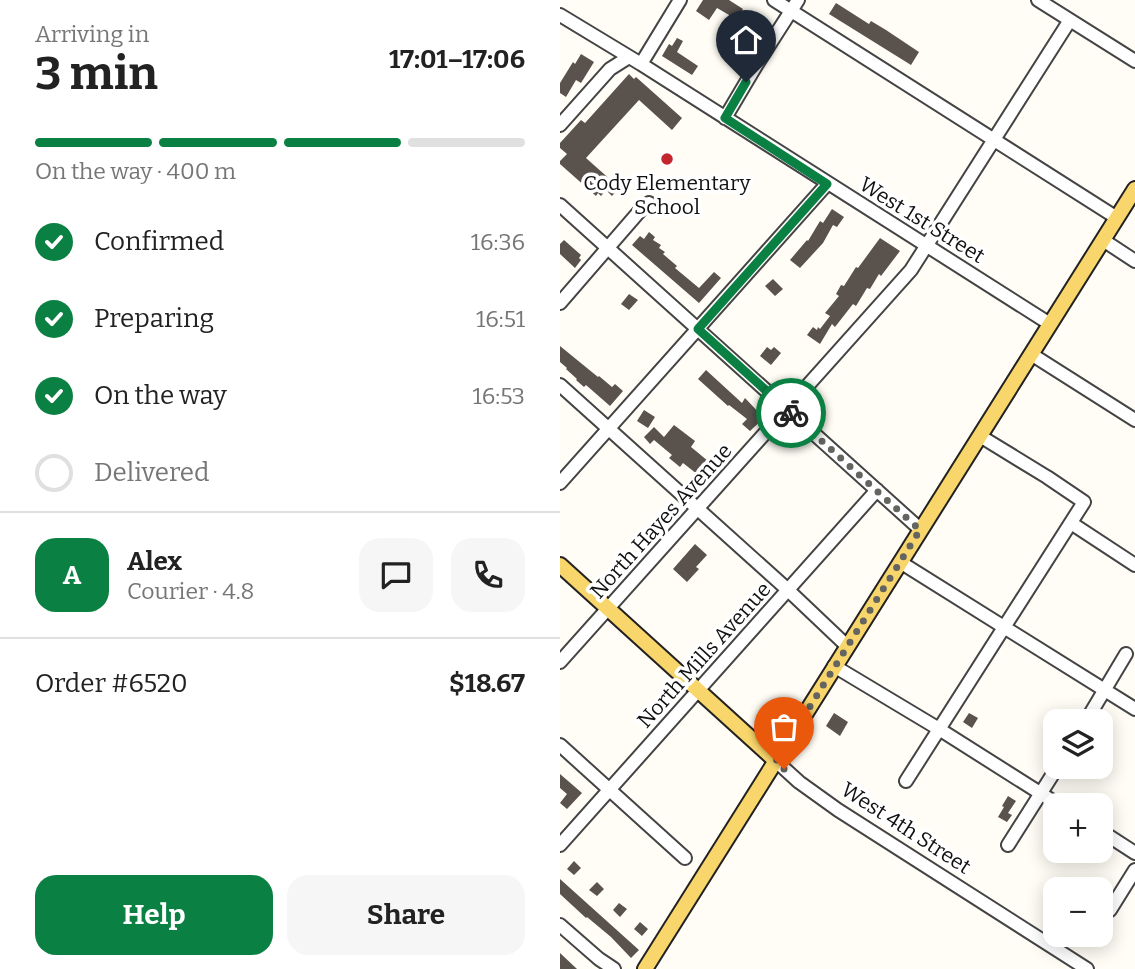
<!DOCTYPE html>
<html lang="en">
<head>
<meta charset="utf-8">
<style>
	body { margin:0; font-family:Bitter,serif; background:#f6f6f6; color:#222; height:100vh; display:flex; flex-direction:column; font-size:26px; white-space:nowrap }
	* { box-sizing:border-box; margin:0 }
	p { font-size:23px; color:#767676 }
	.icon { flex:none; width:38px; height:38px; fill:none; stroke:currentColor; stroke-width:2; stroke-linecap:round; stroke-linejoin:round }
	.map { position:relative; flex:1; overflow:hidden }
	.panel { display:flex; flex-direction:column; background:#fff; width:560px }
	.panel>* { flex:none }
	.tools { position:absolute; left:483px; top:709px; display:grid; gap:14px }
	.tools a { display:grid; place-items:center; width:70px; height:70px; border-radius:14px; background:#fff; box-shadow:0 4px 18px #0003; font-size:35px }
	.pin { position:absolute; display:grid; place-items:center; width:60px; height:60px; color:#fff; margin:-72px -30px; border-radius:50% 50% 50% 0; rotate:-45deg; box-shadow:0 0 7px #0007 }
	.pin .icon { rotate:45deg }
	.courier { position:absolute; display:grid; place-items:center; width:70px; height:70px; margin:-35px; border:5px solid #0b8043; border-radius:50%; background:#fff; color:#222; box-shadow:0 2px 9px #0007 }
	.headline em { font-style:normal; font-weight:700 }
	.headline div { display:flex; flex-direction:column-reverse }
	.headline { display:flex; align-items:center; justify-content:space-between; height:119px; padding:0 35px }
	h1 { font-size:46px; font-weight:700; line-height:52px }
	.bar { display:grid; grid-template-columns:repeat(4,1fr); gap:10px 7px; align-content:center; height:84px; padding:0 35px }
	.bar i { height:9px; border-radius:5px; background:#e0e0e0 }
	.bar .current { background:#0b8043 }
	.bar p { grid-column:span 4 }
	.line { display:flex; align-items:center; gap:18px; padding:0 35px; border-top:2px solid #e0e0e0 }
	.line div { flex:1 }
	.round { display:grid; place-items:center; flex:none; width:74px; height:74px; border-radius:21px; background:#f6f6f6 }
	ol { padding:0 35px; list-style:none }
	li { display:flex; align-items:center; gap:21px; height:77px }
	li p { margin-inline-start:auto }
	li .icon { padding:7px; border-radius:50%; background:#0b8043; color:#fff; stroke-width:4 }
	li:last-child { color:#767676 }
	li i { width:38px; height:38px; border:4px solid #e0e0e0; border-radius:50% }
	.primary-button { display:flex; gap:14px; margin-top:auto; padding:14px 35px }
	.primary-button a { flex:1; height:80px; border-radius:21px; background:#0b8043; color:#fff; font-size:28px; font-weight:700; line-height:80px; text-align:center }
	.primary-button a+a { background:#f6f6f6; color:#222 }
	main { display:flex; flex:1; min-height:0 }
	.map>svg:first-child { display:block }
</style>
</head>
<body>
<main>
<section class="panel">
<div class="headline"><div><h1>3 min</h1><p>Arriving in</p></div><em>17:01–17:06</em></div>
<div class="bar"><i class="current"></i><i class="current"></i><i class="current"></i><i></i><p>On the way · 400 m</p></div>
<ol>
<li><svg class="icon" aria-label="check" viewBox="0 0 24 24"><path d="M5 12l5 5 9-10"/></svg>Confirmed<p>16:36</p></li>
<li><svg class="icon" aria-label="check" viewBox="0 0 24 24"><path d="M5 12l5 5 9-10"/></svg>Preparing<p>16:51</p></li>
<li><svg class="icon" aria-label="check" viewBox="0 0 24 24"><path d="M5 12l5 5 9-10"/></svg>On the way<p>16:53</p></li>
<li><i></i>Delivered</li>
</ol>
<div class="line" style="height:126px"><b class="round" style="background:#0b8043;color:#fff">A</b><div><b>Alex</b><p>Courier · 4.8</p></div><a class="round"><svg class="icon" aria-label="chat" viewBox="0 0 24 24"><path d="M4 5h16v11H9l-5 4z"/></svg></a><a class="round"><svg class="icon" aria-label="phone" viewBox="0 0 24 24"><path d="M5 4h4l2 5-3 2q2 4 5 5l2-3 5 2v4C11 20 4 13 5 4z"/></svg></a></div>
<div class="line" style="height:91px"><div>Order #6520</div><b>$18.67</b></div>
<div class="primary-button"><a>Help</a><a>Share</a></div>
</section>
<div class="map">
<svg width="575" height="969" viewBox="0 0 575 969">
	<rect width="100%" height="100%" fill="#fffdf5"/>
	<path fill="#5a524d" d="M 143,0 L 169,0 L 183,9 L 176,19 L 157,8 L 149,20 L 136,11 Z
		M 276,3 L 309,24 L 311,21 L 326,30 L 359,52 L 351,65 L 269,14 Z
		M 117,38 L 123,41 L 117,52 L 138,66 L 132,75 L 102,56 L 109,44 L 112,46 Z
		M 21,54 L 34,62 L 21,83 L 16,80 L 6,97 L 0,93 L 0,83 L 13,62 L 15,64 Z
		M 69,74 L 74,79 L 76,77 L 122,118 L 112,130 L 79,100 L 26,158 L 53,182 L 54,181 L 61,186 L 52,196 L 46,190 L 41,196 L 38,193 L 36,196 L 0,164 L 0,161 L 7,154 L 0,148 L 0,143 L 21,120 L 25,123 Z
		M 272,209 L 284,217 L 277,227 L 273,225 L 263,243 L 240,268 L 230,260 L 247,240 L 248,241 L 260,221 L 263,223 Z
		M 89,232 L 95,237 L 93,240 L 101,245 L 99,248 L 105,252 L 103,254 L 117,266 L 115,268 L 139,288 L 154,272 L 161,278 L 139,303 L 72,245 L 80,236 L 84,239 Z
		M 320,238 L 340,251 L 321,276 L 319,274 L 310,289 L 307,288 L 296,306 L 293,304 L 275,327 L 272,324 L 260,344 L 247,335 L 253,327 L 257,330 L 258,327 L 260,329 L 270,316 L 265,313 L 279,296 L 276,294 L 281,285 L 284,286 L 296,267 L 298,268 Z
		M 4,240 L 21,255 L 19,258 L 21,260 L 15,268 L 0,254 L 0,244 Z
		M 213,279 L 223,289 L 215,296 L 205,286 Z
		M 69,294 L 78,300 L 69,310 L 61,304 Z
		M 0,346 L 38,377 L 39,376 L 52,387 L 55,384 L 63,391 L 50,406 L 26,385 L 24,387 L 16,380 L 17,379 L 6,369 L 7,368 L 0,362 Z
		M 207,347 L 211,350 L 214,347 L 221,353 L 211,365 L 200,356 Z
		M 146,370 L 182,403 L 185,398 L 204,418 L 190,431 L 182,424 L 187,419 L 169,405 L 168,406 L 138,379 Z
		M 84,410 L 95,417 L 88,428 L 77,421 Z
		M 114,425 L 135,441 L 131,447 L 148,461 L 156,452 L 164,458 L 153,471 L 154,472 L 143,485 L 134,477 L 137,474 L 123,463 L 120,467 L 109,458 L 112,455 L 94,440 L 90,444 L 84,437 L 94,427 L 104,437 Z
		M 135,544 L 147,555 L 136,567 L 139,569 L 127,582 L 113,569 Z
		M 274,713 L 288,722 L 280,736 L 266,726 Z
		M 409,713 L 418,718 L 412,728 L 403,722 Z
		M 0,774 L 22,793 L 7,809 L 0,803 L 7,794 L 0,788 Z
		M 448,796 L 456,801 L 448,813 L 452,815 L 447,822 L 438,817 L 444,807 L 442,806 Z
		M 14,861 L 21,868 L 14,875 L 7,869 Z
		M 0,879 L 79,950 L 71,958 L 51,937 L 27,917 L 26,918 L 0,894 Z
		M 37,882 L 44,889 L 37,896 L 29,890 Z
		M 59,903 L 67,909 L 60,917 L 53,910 Z
		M 80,922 L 88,929 L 82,936 L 74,929 Z
		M 0,953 L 17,969 L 0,969 Z"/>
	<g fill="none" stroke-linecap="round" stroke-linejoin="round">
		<defs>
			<path id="minor" d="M 214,0 L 557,218
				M 478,0 L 575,61
				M 0,15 L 81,64 L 490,324
				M 81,64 L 120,0
				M 165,118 L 197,64 L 238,0
				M 0,125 L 50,69 L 69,57
				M 0,205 L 361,530
				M 543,240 L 575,261
				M 0,303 L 84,206 L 89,203
				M 471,354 L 575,420
				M 0,385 L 228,590 L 287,646
				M 0,483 L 267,184
				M 511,523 L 575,565
				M 340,562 L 575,709
				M 0,662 L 351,270 L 510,20
				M 274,666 L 379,729 L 499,805
				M 526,721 L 566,654
				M 0,745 L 125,858
				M 216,761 L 239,782 L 278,810 L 527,969
				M 346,781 L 524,502 L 487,477 L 420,436
				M 541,831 L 575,853
				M 0,845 L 317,490
				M 448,845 L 498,766
				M 550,910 L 575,870
				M 0,925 L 39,959 L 54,969"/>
			<path id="major" d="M 0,565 L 216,761
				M 85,969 L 575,189"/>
		</defs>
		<use href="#minor" stroke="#444" stroke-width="16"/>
		<use href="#major" stroke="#222" stroke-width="18"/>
		<use href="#minor" stroke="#fff" stroke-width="12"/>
		<use href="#major" stroke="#f9d66b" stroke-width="14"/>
	</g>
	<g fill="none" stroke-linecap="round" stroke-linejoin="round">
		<path stroke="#646461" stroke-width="7" stroke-dasharray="0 12.6" d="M 224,769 L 216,761 L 360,530 L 231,413"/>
		<path stroke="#0b8043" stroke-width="9" d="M 186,82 L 165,118 L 267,184 L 138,329 L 231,413"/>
	</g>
	<circle fill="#c4262e" stroke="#fff" stroke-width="2.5" cx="107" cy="159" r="7"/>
	<g text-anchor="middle" stroke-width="7" stroke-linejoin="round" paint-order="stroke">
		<g font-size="21" fill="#111" stroke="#fff">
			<text x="107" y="190">Cody Elementary<tspan x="107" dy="24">School</tspan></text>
		</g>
		<g font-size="21" fill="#111" stroke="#fff">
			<text transform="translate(362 220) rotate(32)" y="7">West 1st Street</text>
			<text transform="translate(101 521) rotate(-48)" y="7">North Hayes Avenue</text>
			<text transform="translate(144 655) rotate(-48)" y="7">North Mills Avenue</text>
			<text transform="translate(346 828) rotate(33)" y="7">West 4th Street</text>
		</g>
	</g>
</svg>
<div class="tools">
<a><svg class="icon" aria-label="layers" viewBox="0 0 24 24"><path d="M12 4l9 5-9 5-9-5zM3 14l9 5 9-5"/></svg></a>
<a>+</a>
<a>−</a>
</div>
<div class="pin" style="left:224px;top:769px;background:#ea580c"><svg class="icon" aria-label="bag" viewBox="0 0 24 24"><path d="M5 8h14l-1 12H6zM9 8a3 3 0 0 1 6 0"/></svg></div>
<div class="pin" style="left:186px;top:82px;background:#1f2937"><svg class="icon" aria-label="home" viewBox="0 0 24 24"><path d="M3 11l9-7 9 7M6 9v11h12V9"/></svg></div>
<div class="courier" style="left:231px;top:413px"><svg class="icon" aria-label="bike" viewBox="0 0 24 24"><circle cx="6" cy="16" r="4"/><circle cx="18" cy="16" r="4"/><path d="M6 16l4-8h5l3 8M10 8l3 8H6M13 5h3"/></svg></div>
</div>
</main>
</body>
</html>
